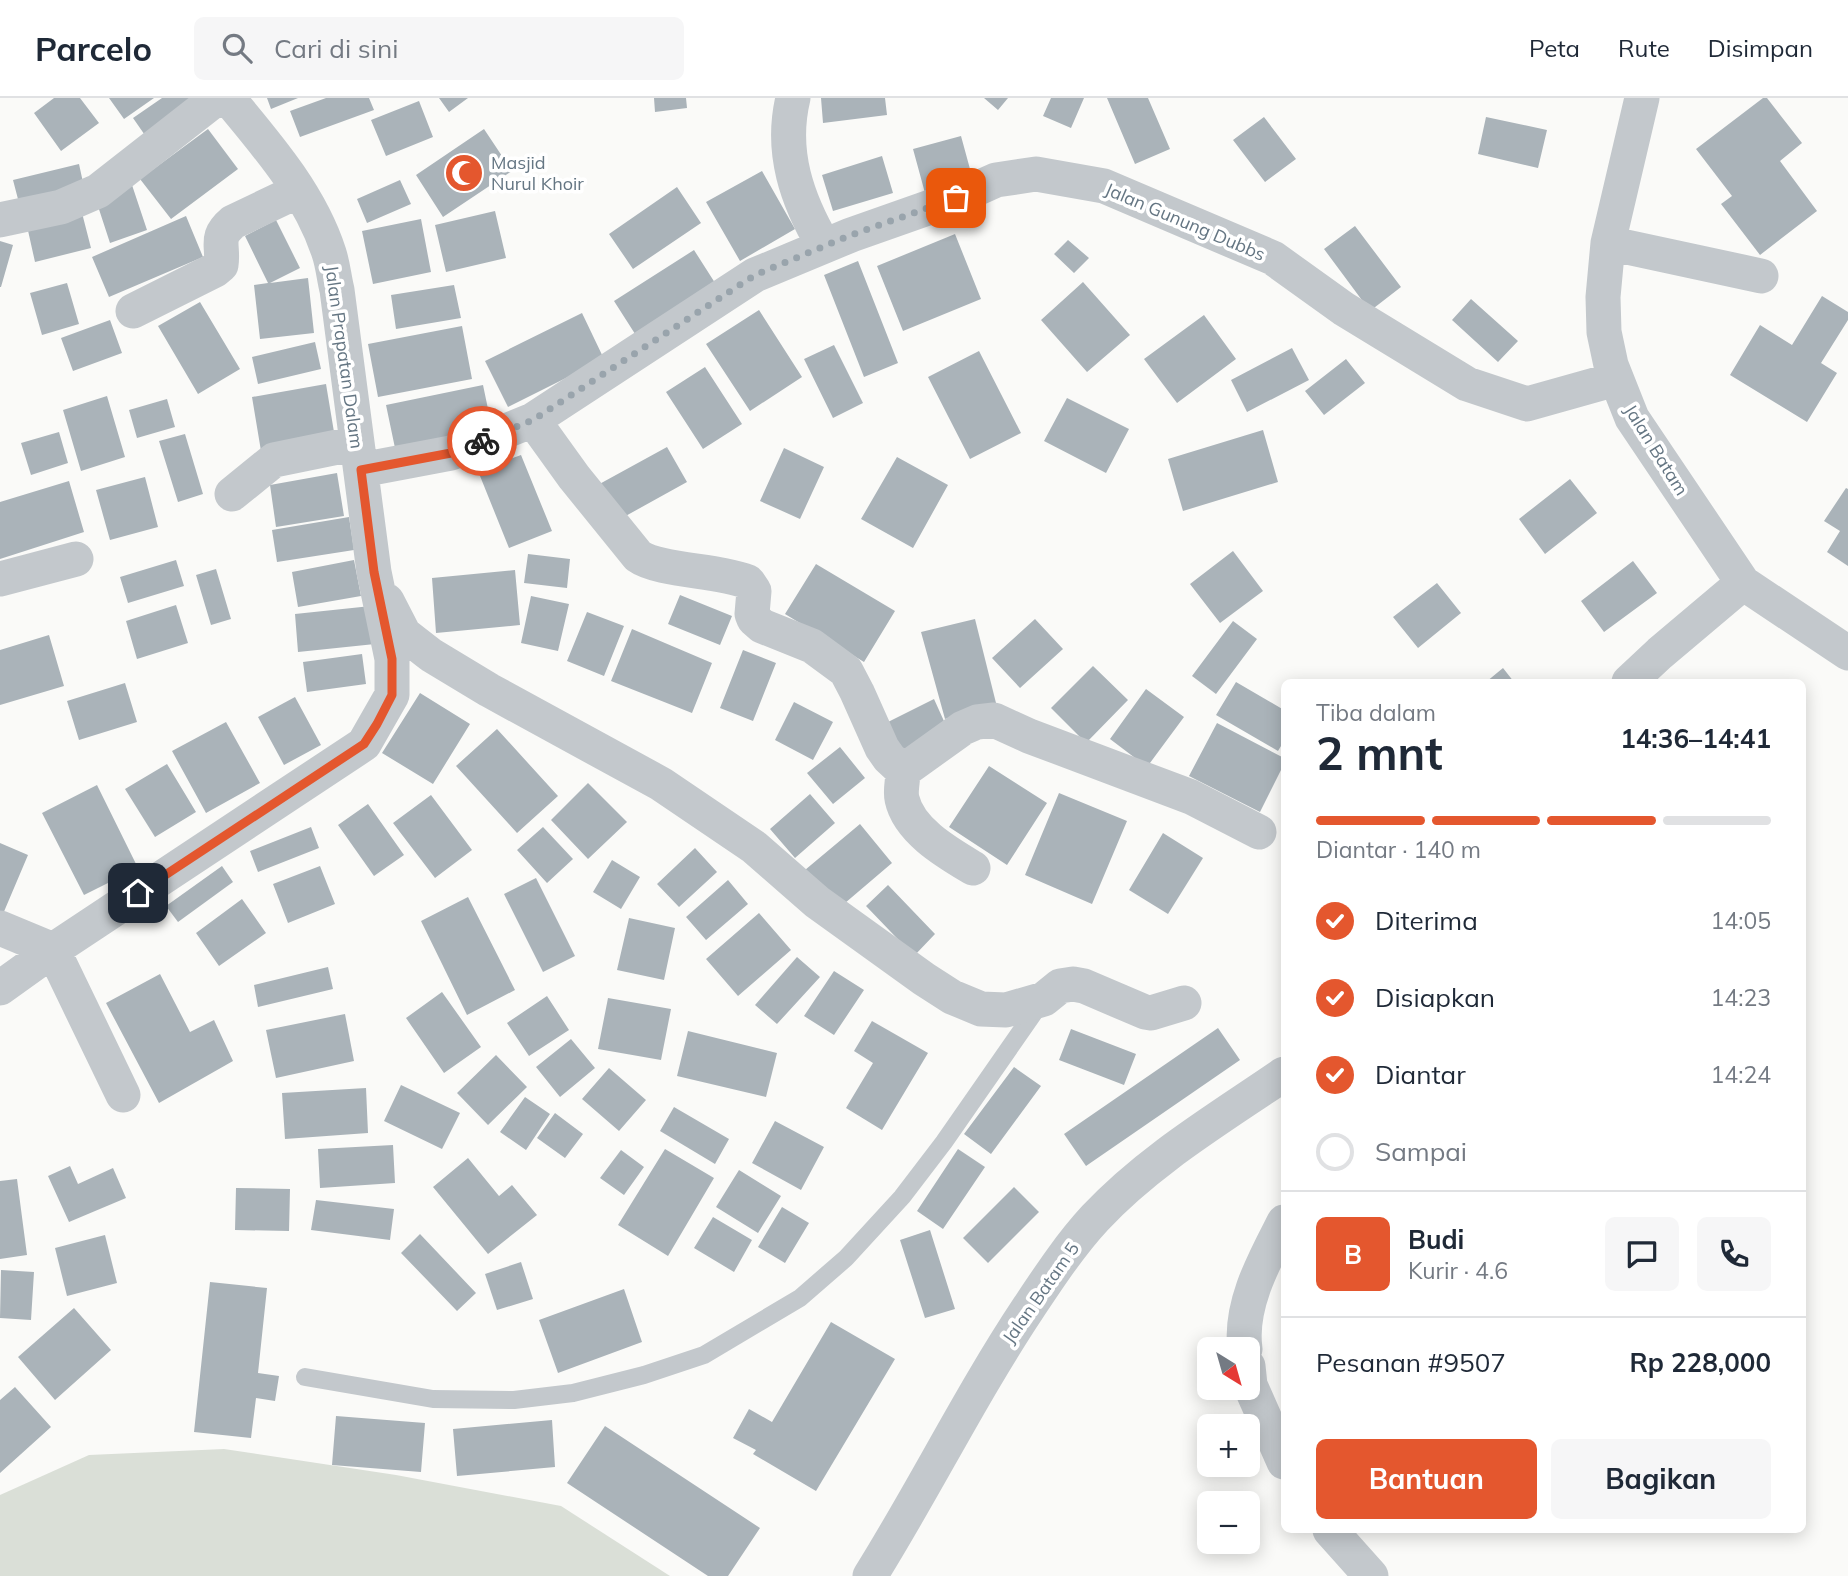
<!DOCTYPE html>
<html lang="id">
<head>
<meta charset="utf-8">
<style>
	body { margin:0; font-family:Mulish,sans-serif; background:#f6f6f7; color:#1f2937; height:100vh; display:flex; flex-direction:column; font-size:26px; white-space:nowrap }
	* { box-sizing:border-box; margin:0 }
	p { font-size:23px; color:#747a83 }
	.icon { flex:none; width:38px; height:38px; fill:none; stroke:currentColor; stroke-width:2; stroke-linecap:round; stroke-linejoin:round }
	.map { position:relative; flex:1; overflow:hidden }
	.side { position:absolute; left:1281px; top:581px; width:525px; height:854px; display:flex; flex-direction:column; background:#fff; border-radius:10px; box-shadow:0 4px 18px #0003 }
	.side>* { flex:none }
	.needle { width:46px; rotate:143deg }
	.controls { position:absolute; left:1197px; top:1239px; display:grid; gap:14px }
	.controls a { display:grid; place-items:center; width:63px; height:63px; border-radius:10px; background:#fff; box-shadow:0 4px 18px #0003; font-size:35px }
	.pin { position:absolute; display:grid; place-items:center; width:60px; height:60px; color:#fff; margin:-30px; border-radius:14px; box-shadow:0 4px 10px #0006 }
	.courier { position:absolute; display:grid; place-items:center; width:70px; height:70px; margin:-35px; border:5px solid #e4572e; border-radius:50%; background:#fff; color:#222; box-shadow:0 2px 9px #0007 }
	.overview em { font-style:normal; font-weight:700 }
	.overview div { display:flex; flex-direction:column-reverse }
	.overview { display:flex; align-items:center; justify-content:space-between; height:119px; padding:0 35px }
	h1 { font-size:46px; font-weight:700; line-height:52px }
	.bar { display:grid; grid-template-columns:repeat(4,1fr); gap:10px 7px; align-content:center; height:84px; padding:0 35px }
	.bar i { height:9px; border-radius:5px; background:#e0e1e3 }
	.bar .selected { background:#e4572e }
	.bar p { grid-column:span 4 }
	.line { display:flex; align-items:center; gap:18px; padding:0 35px; border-top:2px solid #e0e1e3 }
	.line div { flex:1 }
	.round { display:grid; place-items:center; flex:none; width:74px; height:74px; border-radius:10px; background:#f6f6f7 }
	ol { padding:0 35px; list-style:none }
	li { display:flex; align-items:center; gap:21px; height:77px }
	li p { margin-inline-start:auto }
	li .icon { padding:7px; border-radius:50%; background:#e4572e; color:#fff; stroke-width:4 }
	li:last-child { color:#747a83 }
	li i { width:38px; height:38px; border:4px solid #e0e1e3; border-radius:50% }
	.primary-button { display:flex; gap:14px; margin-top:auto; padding:14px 35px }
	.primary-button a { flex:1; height:80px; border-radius:10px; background:#e4572e; color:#fff; font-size:28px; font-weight:700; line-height:80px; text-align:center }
	.primary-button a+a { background:#f6f6f7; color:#1f2937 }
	header { display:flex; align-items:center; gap:42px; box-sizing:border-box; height:98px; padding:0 35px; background:#fff; border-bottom:2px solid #e0e1e3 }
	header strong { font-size:33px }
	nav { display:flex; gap:38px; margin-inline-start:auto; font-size:24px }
	.search { width:490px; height:63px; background:#f6f6f7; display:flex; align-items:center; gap:18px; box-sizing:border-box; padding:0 24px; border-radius:10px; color:#747a83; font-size:26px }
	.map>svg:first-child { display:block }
</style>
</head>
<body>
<header>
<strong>Parcelo</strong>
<div class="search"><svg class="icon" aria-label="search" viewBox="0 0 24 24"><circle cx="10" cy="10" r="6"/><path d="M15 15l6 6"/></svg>Cari di sini</div>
<nav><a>Peta</a><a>Rute</a><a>Disimpan</a></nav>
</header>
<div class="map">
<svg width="1848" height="1478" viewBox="0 0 1848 1478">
	<rect width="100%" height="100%" fill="#fafaf8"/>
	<path fill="#dadfd7" d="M 224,1351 L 396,1377 L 561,1408 L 670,1478 L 0,1478 L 0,1397 L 89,1357 Z"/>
	<path fill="#aab3b9" d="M 54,0 L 80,0 L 99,25 L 61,53 L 34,15 Z
		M 109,0 L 154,0 L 124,21 Z
		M 162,0 L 197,0 L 149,43 L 133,20 Z
		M 267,0 L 298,0 L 271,11 Z
		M 326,0 L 369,0 L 374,12 L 300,39 L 290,13 Z
		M 439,0 L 468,0 L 449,14 Z
		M 654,0 L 686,0 L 687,10 L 655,14 Z
		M 821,0 L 885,0 L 887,17 L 823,25 Z
		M 984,0 L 1008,0 L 998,12 Z
		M 1051,0 L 1084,0 L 1071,30 L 1043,18 Z
		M 1107,0 L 1148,0 L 1170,51 L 1135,66 Z
		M 1763,0 L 1767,0 L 1802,45 L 1780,63 L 1817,113 L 1760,157 L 1721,106 L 1732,98 L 1696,51 Z
		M 419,3 L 433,39 L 386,58 L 371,22 Z
		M 1264,19 L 1296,61 L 1265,84 L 1233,42 Z
		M 1486,19 L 1547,32 L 1538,70 L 1478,56 Z
		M 208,31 L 238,71 L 171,121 L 140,81 Z
		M 484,31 L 512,73 L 443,119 L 416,77 Z
		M 961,38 L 973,82 L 925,95 L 913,51 Z
		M 882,58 L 893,95 L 833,113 L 822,77 Z
		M 79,66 L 84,89 L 19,105 L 13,82 Z
		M 762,73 L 795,131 L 740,163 L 706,104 Z
		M 400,82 L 411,106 L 367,125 L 357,101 Z
		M 132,87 L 147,132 L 110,145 L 95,99 Z
		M 677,89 L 701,125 L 633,171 L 609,136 Z
		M 495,113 L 506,160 L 446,174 L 435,127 Z
		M 82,115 L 91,150 L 35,164 L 27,128 Z
		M 186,118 L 203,159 L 109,199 L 92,159 Z
		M 421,121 L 431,174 L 373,186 L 362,133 Z
		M 276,122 L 300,170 L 270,185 L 308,180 L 314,235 L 260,241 L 254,187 L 268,185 L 245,138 Z
		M 1355,128 L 1401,189 L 1370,213 L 1324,151 Z
		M 955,136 L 981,201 L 903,233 L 877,168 Z
		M 1068,142 L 1089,160 L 1074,175 L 1054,156 Z
		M 0,143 L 13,147 L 1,189 L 0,189 Z
		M 694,152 L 717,188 L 637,239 L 614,203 Z
		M 858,163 L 898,265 L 864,279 L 824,177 Z
		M 1083,184 L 1130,237 L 1087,274 L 1041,222 Z
		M 67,185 L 79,226 L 42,237 L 30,195 Z
		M 454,187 L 461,220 L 396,231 L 391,197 Z
		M 1822,198 L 1848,214 L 1848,222 L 1821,265 L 1837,275 L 1807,324 L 1730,277 L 1760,227 L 1792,247 Z
		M 1471,201 L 1518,243 L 1498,264 L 1452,222 Z
		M 200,204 L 240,271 L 198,296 L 158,228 Z
		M 759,212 L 802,279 L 750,313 L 706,246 Z
		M 582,215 L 604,261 L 508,309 L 485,263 Z
		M 1204,217 L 1236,261 L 1177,305 L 1144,261 Z
		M 110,222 L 122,255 L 73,273 L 61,240 Z
		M 462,228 L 472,281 L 378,299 L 368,246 Z
		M 315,244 L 321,271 L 258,286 L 252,259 Z
		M 834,247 L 863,305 L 833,320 L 804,261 Z
		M 1292,250 L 1309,282 L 1247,314 L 1231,282 Z
		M 979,253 L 1021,335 L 970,361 L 928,279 Z
		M 1346,261 L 1365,285 L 1324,317 L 1305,293 Z
		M 705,269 L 742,326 L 703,351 L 666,294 Z
		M 326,286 L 335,340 L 261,353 L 252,299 Z
		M 483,287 L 492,330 L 395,350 L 386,307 Z
		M 107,298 L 125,359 L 81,373 L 63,312 Z
		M 1067,300 L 1129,331 L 1106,375 L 1044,343 Z
		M 167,301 L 175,329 L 137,340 L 129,312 Z
		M 1263,332 L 1278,384 L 1183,413 L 1168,361 Z
		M 59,334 L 68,365 L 31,377 L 21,345 Z
		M 185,336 L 203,396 L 178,404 L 159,343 Z
		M 667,349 L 687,384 L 613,425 L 594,389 Z
		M 784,350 L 824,369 L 800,421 L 760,403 Z
		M 521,357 L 552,433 L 509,450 L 478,373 Z
		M 897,359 L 948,387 L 913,450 L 861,421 Z
		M 337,375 L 344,418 L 276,429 L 270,387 Z
		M 145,379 L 158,429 L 110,442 L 96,392 Z
		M 1570,381 L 1597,415 L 1545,456 L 1519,421 Z
		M 69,383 L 84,434 L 0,461 L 0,404 Z
		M 1846,390 L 1848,391 L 1848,468 L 1827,454 L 1840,433 L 1824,423 Z
		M 349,419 L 354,452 L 277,464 L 272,432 Z
		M 1233,453 L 1263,493 L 1220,525 L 1190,486 Z
		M 528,456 L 570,461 L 567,490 L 524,485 Z
		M 176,462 L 184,488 L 128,505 L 120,479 Z
		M 354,462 L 361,498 L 298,509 L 292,474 Z
		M 1633,463 L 1657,495 L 1604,534 L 1581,503 Z
		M 816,466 L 895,513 L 864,564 L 785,516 Z
		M 216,471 L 231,521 L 211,527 L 196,477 Z
		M 515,472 L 520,527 L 436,535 L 432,480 Z
		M 1437,485 L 1461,515 L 1418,550 L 1393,519 Z
		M 680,497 L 732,518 L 720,547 L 668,526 Z
		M 531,498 L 569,506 L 558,553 L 521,545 Z
		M 176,507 L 188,545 L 137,561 L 126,523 Z
		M 371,508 L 375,546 L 298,554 L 295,516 Z
		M 587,514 L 624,528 L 604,578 L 567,563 Z
		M 975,521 L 996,605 L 945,621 L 921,534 Z
		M 1035,521 L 1063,551 L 1020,590 L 992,560 Z
		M 1233,523 L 1257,541 L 1216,596 L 1192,578 Z
		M 632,531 L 712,565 L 692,615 L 611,583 Z
		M 49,537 L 64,588 L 0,607 L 0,552 Z
		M 743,552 L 776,565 L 753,623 L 720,610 Z
		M 362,556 L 366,586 L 307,594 L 303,564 Z
		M 1093,568 L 1128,602 L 1086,645 L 1051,610 Z
		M 1503,570 L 1514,584 L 1486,584 Z
		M 1236,584 L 1284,612 L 1284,643 L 1278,653 L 1216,617 Z
		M 125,585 L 137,624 L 79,642 L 67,603 Z
		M 1146,591 L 1184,619 L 1147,669 L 1110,641 Z
		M 420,595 L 470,626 L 433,686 L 382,655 Z
		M 295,599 L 321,647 L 284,667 L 258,619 Z
		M 934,601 L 948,632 L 897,657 L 882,627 Z
		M 794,604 L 833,624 L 813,662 L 775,642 Z
		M 226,624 L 260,685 L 206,715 L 172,653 Z
		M 1217,625 L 1284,660 L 1284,666 L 1260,714 L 1189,678 Z
		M 497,631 L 558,698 L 517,735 L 456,668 Z
		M 840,649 L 865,680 L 833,706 L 807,675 Z
		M 167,666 L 196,714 L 155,739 L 125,691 Z
		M 989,668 L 1047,705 L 1007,767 L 949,729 Z
		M 588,685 L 627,724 L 588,761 L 551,722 Z
		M 97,687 L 138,770 L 84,797 L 42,715 Z
		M 1059,695 L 1127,723 L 1092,806 L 1025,777 Z
		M 810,696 L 835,725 L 795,760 L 770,731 Z
		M 431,697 L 472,752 L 435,780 L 393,725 Z
		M 368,706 L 404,757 L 374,778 L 338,727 Z
		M 860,726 L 892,765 L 838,811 L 805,772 Z
		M 311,729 L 319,750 L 258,774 L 250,753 Z
		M 543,729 L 573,761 L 547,785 L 517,752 Z
		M 1163,735 L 1203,760 L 1168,816 L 1129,792 Z
		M 0,745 L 28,757 L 0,823 Z
		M 695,750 L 717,774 L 679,809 L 657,786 Z
		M 612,762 L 640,779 L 621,811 L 593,794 Z
		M 222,768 L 233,784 L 178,824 L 166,808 Z
		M 320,768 L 335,806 L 288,825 L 273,786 Z
		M 536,780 L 575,858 L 543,874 L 504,796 Z
		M 728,782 L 748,806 L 706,842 L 686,819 Z
		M 888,787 L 935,836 L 914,858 L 866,808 Z
		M 468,799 L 515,892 L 467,917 L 421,823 Z
		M 242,801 L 266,835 L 219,868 L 196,835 Z
		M 759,815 L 791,852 L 738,898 L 706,861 Z
		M 629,820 L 675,830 L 664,882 L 617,872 Z
		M 797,859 L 820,879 L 777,926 L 755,907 Z
		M 328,869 L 333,891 L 258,909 L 254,887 Z
		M 834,873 L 864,892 L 834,937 L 804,918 Z
		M 160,876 L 190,934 L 214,922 L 233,963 L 159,1005 L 106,905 Z
		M 442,894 L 481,949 L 444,975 L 406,920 Z
		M 547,898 L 569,932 L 529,958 L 507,925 Z
		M 608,900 L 671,911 L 661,962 L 598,951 Z
		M 345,916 L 354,963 L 276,980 L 266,932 Z
		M 872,923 L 928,955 L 882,1032 L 846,1010 L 873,965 L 854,953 Z
		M 1218,930 L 1240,962 L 1086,1068 L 1064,1036 Z
		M 1071,931 L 1136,956 L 1124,987 L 1059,962 Z
		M 688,933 L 777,955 L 766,999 L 677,978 Z
		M 571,941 L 595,970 L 560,999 L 536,969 Z
		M 496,957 L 527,989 L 488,1027 L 457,995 Z
		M 1014,969 L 1041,988 L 991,1056 L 964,1036 Z
		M 609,970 L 646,1002 L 619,1033 L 582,1001 Z
		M 401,987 L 460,1015 L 442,1051 L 384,1023 Z
		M 366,990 L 368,1035 L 285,1041 L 282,995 Z
		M 525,999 L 550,1016 L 526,1052 L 500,1034 Z
		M 674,1009 L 729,1041 L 715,1066 L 660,1033 Z
		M 555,1015 L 583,1036 L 565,1060 L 537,1040 Z
		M 775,1023 L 824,1049 L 801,1092 L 752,1065 Z
		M 393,1047 L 395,1085 L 320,1090 L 318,1051 Z
		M 665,1051 L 714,1080 L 668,1158 L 618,1127 Z
		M 958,1051 L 985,1069 L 943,1131 L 917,1113 Z
		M 621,1052 L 644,1069 L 624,1097 L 600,1080 Z
		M 468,1060 L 499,1098 L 512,1087 L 537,1117 L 488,1156 L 433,1089 Z
		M 70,1068 L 78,1086 L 113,1070 L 126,1100 L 69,1124 L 48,1078 Z
		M 739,1072 L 781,1098 L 758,1135 L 716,1109 Z
		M 17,1081 L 27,1157 L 0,1161 L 0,1083 Z
		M 1014,1089 L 1039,1114 L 988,1165 L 963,1140 Z
		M 236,1090 L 290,1091 L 289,1133 L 235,1132 Z
		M 316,1102 L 394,1111 L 390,1142 L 311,1132 Z
		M 782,1109 L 809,1125 L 785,1165 L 758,1149 Z
		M 713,1119 L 752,1142 L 734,1174 L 694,1150 Z
		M 930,1132 L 955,1211 L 925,1220 L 900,1142 Z
		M 420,1136 L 476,1195 L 457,1213 L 401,1155 Z
		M 105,1137 L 117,1185 L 67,1198 L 55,1150 Z
		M 521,1164 L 533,1201 L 497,1212 L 485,1176 Z
		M 1,1172 L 34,1174 L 31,1222 L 0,1220 Z
		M 210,1184 L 267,1190 L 258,1275 L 279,1278 L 275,1303 L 256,1300 L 251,1340 L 194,1334 Z
		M 624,1191 L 642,1244 L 558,1275 L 539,1222 Z
		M 74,1210 L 111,1252 L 55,1302 L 18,1259 Z
		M 831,1224 L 895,1261 L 816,1393 L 753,1356 L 756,1352 L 733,1340 L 749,1311 L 772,1324 Z
		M 15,1289 L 51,1329 L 0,1375 L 0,1302 Z
		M 336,1318 L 425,1325 L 421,1374 L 332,1367 Z
		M 552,1322 L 555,1369 L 457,1378 L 453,1331 Z
		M 605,1328 L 760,1430 L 728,1478 L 708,1478 L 567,1385 Z"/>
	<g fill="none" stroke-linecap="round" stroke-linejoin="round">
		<path stroke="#c3c8cc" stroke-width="18" d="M 305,1279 L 433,1301 L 514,1302 L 573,1295 L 644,1277 L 704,1257 L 800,1200 L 846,1160 L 902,1099 L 944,1044 L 1040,906"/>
		<path stroke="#c3c8cc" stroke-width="35" d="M 793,0 C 780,54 797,102 824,148
			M 1642,0 L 1608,145 L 1603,199 L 1604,234 L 1611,267 L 1632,320 L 1743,485 L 1848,555
			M 0,122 L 61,109 L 98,93 L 217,0
			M 1608,145 L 1761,178
			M 133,213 L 215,172 L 221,167 C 224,147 214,140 233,124 L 298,93
			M 533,322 L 574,379 L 638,458 C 659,473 719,472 748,484 L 754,493 L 752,516 L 754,521 L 762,528 L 812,548 L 846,573 L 857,594 L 882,650 L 889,660 L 903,673 C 903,682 900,693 902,701 C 909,733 948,755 973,770
			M 361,372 L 451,355 L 533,322 L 755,177 L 851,137 L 956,100 L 996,82 L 1036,76 L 1104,88 L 1273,160 L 1344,211 L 1467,286 L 1527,306 L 1616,281
			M 232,396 L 274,362 L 357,345
			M 0,481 L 76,461
			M 387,503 L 404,536 L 431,557 L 489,592 L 661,686 L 754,749 L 817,804 L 924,881 L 952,899 L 981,911 L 1006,912 L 1044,901 L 1060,888 L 1073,886 L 1084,888 L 1145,914 L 1151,915 L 1184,905
			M 1629,584 L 1660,555 L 1743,485
			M 903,673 L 963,630 L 977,624 L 994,622 L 1029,638 L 1191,699 L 1259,734
			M 0,830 L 53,852 L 123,997
			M 0,890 L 53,852 L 364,646 L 392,597 L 392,561 L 374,474 L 337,192 C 334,180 333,167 329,155 C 310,96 267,47 228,0
			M 1245,1251 C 1239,1207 1265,1161 1284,1124
			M 1248,1268 L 1250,1287 L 1284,1364
			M 1330,1432 L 1371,1478
			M 870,1478 C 925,1390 971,1296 1029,1209 C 1049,1179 1070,1147 1095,1120 C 1149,1062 1220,1020 1284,976"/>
	</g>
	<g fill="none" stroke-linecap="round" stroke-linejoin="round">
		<path stroke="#99a4ac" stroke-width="7" stroke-dasharray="0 12.6" d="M 482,343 L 533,322 L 755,177 L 851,137 L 956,100"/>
		<path stroke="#e4572e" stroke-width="9" d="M 138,795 L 364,646 L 377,626 L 392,597 L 392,561 L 374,474 L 361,372 L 451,355 L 482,343"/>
	</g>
	<defs>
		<symbol id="mosque-disc" viewBox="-11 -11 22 22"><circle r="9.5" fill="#e4572e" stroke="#fff"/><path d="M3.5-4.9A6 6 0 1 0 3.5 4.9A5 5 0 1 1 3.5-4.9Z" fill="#fff"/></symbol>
	</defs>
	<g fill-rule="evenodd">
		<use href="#mosque-disc" x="442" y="53" width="44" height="44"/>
	</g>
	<g text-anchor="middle" stroke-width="7" stroke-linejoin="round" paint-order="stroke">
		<g font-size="18" fill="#657683" stroke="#fff" text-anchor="start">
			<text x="491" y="71">Masjid<tspan x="491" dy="21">Nurul Khoir</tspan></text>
		</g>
		<g font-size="18" fill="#657683" stroke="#fff">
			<text transform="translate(1185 124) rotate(23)" y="6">Jalan Gunung Dubbs</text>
			<text transform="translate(344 259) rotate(82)" y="6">Jalan Prapatan Dalam</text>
			<text transform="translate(1656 352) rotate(58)" y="6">Jalan Batam</text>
			<text transform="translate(1041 1195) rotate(-55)" y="6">Jalan Batam 5</text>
		</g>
	</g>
</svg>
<div class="controls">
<a><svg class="needle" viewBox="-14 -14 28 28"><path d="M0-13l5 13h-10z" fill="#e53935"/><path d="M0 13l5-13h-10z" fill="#747a83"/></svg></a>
<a>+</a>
<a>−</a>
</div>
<div class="pin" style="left:956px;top:100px;background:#ea580c"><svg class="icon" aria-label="bag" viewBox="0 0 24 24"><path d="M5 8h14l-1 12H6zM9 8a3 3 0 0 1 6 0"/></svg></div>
<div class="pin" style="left:138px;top:795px;background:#1f2937"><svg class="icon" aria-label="home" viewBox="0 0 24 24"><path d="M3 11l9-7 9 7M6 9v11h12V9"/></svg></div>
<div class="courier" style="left:482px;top:343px"><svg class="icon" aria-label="bike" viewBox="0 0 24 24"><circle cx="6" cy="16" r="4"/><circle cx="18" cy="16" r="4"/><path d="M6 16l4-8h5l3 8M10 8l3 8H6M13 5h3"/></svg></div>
<section class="side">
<div class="overview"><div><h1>2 mnt</h1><p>Tiba dalam</p></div><em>14:36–14:41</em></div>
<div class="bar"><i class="selected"></i><i class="selected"></i><i class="selected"></i><i></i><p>Diantar · 140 m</p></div>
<ol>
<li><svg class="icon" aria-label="check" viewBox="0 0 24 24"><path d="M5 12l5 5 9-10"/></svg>Diterima<p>14:05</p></li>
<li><svg class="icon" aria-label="check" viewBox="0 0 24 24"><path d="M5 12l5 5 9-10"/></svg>Disiapkan<p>14:23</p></li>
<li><svg class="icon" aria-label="check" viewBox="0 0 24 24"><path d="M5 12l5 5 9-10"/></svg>Diantar<p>14:24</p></li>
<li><i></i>Sampai</li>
</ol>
<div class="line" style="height:126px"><b class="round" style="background:#e4572e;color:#fff">B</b><div><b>Budi</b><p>Kurir · 4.6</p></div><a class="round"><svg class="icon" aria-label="chat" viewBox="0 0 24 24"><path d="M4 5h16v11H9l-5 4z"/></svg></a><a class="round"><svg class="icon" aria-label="phone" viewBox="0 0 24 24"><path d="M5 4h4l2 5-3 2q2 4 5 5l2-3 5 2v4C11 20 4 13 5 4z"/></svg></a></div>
<div class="line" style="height:91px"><div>Pesanan #9507</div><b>Rp 228,000</b></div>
<div class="primary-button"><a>Bantuan</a><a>Bagikan</a></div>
</section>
</div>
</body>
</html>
